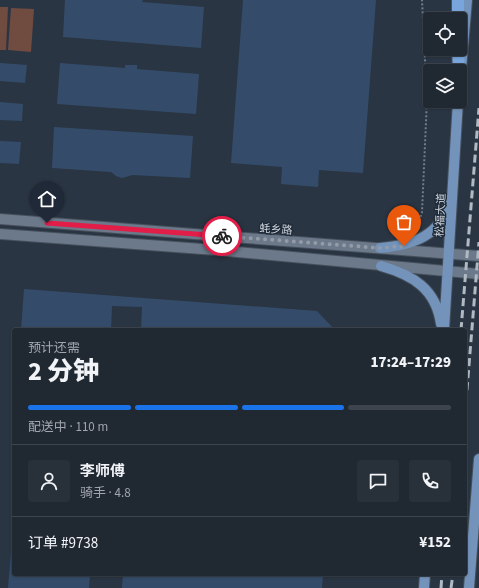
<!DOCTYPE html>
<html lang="zh">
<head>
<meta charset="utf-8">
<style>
	body { margin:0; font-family:"Source Sans 3","Noto Sans SC",sans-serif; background:#28303a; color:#f1f3f6; height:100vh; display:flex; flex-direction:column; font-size:15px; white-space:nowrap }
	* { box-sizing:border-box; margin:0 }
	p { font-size:13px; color:#a2a6ac }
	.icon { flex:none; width:22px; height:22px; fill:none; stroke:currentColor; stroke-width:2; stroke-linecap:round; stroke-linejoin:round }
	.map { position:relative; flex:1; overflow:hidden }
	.side { position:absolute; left:12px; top:328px; width:455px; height:248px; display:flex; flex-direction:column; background:#202832; border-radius:4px; box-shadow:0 1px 3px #0004,0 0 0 1px #3d444d }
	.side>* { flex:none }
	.tools { position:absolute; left:423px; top:12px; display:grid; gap:8px }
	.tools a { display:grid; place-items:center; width:44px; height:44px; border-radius:4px; background:#202832; box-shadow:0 1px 3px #0004,0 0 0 1px #3d444d; font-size:20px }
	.pin { position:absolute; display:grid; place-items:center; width:34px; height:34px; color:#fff; margin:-41px -17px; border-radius:50% 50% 50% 0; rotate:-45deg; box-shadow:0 0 4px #0007 }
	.pin .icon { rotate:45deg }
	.courier { position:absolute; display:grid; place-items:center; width:40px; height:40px; margin:-20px; border:3px solid #e11d48; border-radius:50%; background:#fff; color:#222; box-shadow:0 1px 5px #0007 }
	.summary em { font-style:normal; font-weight:800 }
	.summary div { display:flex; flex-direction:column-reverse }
	.summary { display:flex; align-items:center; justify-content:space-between; height:68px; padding:0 16px }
	h1 { font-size:26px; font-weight:800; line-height:30px }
	.bar { display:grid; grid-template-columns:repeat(4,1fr); gap:6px 4px; align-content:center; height:48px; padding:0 16px }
	.bar i { height:5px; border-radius:3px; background:#3d444d }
	.bar .active { background:#1a73e8 }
	.bar p { grid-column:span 4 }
	.line { display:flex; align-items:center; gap:10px; padding:0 16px; border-top:1px solid #3d444d }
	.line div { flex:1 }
	.round { display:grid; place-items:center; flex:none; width:42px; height:42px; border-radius:4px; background:#28303a }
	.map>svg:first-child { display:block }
</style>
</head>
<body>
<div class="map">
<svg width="479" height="588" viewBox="0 0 479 588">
	<rect width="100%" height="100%" fill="#2a3543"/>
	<path fill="#704b40" d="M 0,7 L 8,7 L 6,50 L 0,50 Z
		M 11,8 L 34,9 L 31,52 L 8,50 Z"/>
	<path fill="#344c6a" d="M 65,0 L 143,0 L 142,2 L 204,7 L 201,48 L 63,37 Z
		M 243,0 L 376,0 L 363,173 L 319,170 L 318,187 L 281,184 L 282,167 L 231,163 Z
		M 0,63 L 27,65 L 25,83 L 0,81 Z
		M 60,63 L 125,68 L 125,65 L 137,65 L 137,69 L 199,74 L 196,114 L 57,104 Z
		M 0,102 L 23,104 L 22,121 L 0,120 Z
		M 54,127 L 193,136 L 190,178 L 133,175 L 122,178 L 116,176 L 111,172 L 52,168 Z
		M 0,141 L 21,142 L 19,164 L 0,163 Z
		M 24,289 L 317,311 L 335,330 L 141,330 L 142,307 L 112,306 L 111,330 L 21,330 Z
		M 11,552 L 14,552 L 14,574 L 90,574 L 89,588 L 8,588 Z
		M 123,574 L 323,574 L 322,588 L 122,588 Z"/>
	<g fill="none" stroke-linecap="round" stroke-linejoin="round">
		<defs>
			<path id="minor" d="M 0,219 L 479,256
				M 0,234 L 216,250 L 479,274"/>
			<path id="major" d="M 460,81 L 467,0
				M 380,248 C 413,245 442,236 450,199
				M 381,266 C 413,275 436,289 441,324
				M 444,330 L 458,101
				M 424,588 L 425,574
				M 469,588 L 479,459"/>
			<path id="highway" d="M 458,0 L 458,19
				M 458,49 L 459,71"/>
		</defs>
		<use href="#minor" stroke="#46505c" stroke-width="12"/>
		<use href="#major" stroke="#46505c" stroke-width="12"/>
		<use href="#highway" stroke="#46505c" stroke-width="14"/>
		<path stroke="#747d89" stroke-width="2" stroke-dasharray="2 2" stroke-linecap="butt" d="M 419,229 L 415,223 L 419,221 L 422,212 L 427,99 L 422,0"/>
		<use href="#minor" stroke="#6c798a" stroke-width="10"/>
		<use href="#major" stroke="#7393bb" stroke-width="10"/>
		<use href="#highway" stroke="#78a5dc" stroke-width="12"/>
		<path stroke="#b1b9c2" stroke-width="3" stroke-dasharray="8 4" stroke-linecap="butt" d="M 461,330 L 479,108
			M 465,414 L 479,242
			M 441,588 L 442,574
			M 451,588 L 453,574"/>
	</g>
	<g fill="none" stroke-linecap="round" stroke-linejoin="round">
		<path stroke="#939ba6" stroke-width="4" stroke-dasharray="0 7.2" d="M 222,236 L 380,248 L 404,246"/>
		<path stroke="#e11d48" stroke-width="5" d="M 47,223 L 222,236"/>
	</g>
	<g text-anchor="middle" stroke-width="3" stroke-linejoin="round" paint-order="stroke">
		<g font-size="11" fill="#cbd2db" stroke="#202b39">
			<text transform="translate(440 215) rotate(-87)" y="4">松福大道</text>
			<text transform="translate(276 229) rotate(4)" y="4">蚝乡路</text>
		</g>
	</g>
</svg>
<div class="tools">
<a><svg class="icon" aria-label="locate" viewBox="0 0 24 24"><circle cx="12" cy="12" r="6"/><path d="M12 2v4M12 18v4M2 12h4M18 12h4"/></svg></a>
<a><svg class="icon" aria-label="layers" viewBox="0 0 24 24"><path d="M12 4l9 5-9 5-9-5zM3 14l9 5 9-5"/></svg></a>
</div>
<div class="pin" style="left:404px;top:246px;background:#ea580c"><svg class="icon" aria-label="bag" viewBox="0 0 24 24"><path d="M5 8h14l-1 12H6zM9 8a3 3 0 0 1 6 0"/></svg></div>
<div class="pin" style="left:47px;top:223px;background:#1f2937"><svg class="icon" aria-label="home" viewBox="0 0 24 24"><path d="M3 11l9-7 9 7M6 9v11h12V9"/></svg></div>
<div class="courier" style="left:222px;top:236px"><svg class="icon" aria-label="bike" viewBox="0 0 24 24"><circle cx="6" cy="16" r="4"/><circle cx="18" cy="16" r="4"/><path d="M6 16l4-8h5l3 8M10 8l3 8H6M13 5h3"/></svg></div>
<section class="side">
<div class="summary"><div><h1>2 分钟</h1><p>预计还需</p></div><em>17:24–17:29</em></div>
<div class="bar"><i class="active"></i><i class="active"></i><i class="active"></i><i></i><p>配送中 · 110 m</p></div>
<div class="line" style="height:72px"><a class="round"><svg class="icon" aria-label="person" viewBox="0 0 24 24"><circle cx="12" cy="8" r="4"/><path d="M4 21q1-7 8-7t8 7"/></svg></a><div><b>李师傅</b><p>骑手 · 4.8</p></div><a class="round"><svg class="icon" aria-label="chat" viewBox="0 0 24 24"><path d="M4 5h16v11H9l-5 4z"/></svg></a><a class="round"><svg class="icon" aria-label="phone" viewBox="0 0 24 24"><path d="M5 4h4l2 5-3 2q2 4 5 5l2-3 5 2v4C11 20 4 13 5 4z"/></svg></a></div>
<div class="line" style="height:52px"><div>订单 #9738</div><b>¥152</b></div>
</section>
</div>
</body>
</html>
